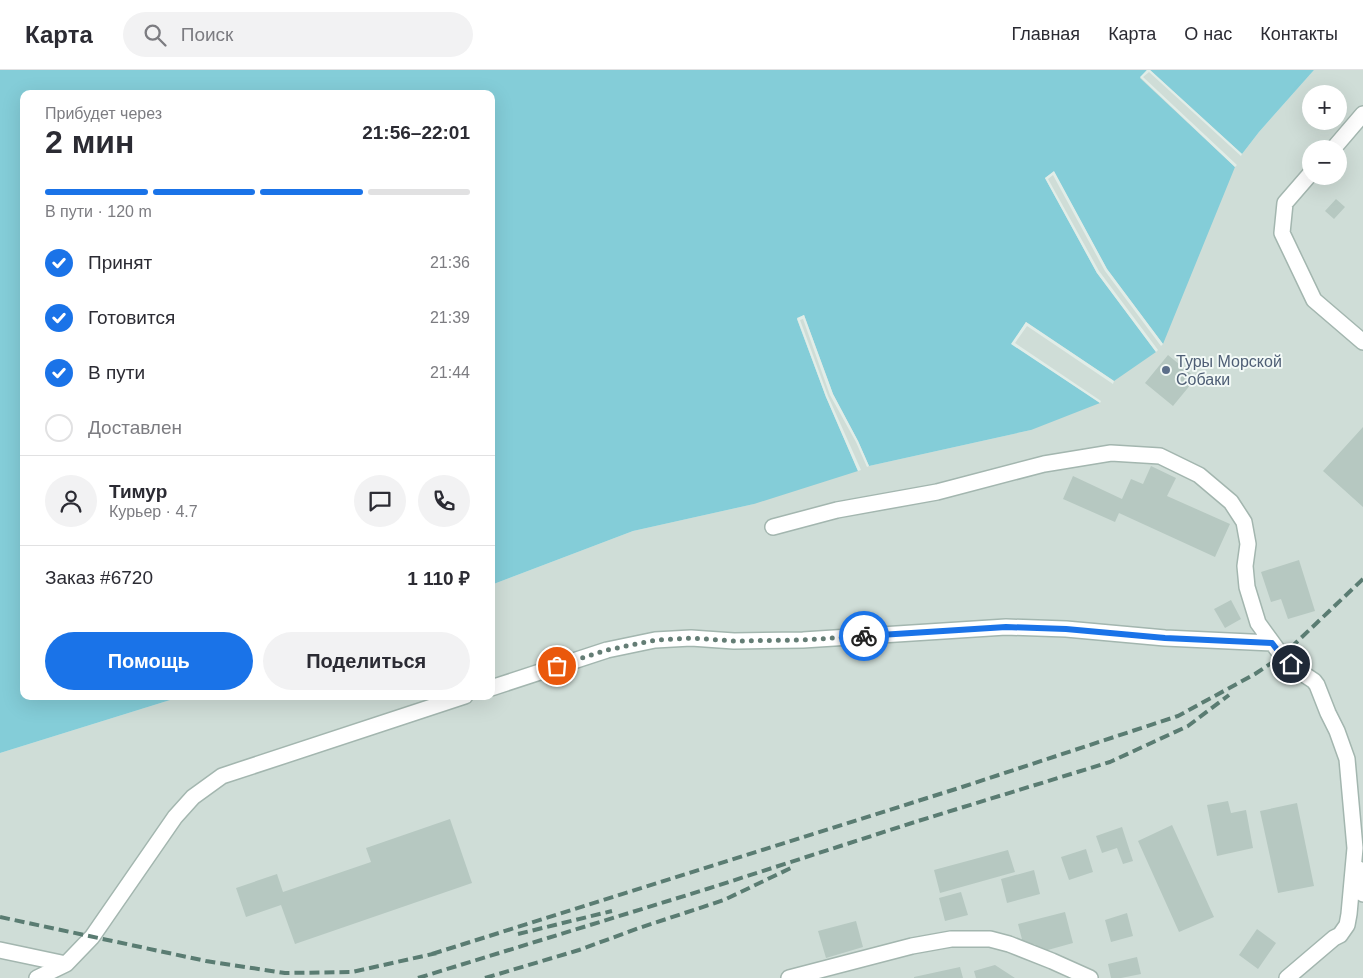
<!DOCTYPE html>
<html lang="ru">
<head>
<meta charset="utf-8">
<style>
	body { margin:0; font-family:Arial,sans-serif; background:#f2f2f3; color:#2b2b33; height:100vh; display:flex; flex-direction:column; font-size:19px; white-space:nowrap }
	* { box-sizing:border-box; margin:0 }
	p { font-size:16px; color:#7c7c81 }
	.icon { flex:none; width:28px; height:28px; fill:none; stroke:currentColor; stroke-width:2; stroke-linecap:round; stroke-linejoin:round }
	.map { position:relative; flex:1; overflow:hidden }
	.details { position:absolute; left:20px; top:20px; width:475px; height:610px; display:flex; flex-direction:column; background:#fff; border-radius:10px; box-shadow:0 5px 20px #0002 }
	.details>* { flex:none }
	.controls { position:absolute; left:1302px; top:15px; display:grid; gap:10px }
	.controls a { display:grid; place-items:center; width:45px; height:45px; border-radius:50%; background:#fff; box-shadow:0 5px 20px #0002; font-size:25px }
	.pin { position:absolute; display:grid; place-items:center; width:42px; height:42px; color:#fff; margin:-21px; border:2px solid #fff; border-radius:50%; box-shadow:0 1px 5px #0007 }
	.courier { position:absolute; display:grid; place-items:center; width:50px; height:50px; margin:-25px; border:4px solid #1a73e8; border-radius:50%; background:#fff; color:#222; box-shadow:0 1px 6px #0007 }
	.head em { font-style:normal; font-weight:600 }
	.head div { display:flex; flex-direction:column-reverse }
	.head { display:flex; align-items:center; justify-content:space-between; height:85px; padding:0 25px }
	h1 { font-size:32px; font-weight:600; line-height:38px }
	.bar { display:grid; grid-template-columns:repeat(4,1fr); gap:8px 5px; align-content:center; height:60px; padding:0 25px }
	.bar i { height:6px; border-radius:4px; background:#e1e1e2 }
	.bar .current { background:#1a73e8 }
	.bar p { grid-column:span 4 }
	.line { display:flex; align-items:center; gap:12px; padding:0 25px; border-top:1px solid #e1e1e2 }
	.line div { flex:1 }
	.round { display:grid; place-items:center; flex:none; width:52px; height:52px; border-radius:26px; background:#f2f2f3 }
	ol { padding:0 25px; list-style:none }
	li { display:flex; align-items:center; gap:15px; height:55px }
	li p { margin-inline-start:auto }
	li .icon { padding:5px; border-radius:50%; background:#1a73e8; color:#fff; stroke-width:4 }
	li:last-child { color:#7c7c81 }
	li i { width:28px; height:28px; border:2px solid #e1e1e2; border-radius:50% }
	.button { display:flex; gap:10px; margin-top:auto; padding:10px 25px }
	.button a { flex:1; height:58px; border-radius:30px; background:#1a73e8; color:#fff; font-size:20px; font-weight:600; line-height:58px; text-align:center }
	.button a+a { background:#f2f2f3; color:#2b2b33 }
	header { display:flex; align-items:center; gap:30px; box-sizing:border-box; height:70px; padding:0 25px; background:#fff; border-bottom:1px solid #e1e1e2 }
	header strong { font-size:24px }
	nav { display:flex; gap:28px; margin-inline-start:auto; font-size:18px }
	.search { width:350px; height:45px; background:#f2f2f3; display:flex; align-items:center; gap:12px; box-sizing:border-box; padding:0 18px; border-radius:28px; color:#7c7c81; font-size:19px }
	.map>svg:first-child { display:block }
</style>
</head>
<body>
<header>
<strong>Карта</strong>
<div class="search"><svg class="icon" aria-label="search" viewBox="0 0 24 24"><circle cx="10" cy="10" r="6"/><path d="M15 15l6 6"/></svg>Поиск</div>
<nav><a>Главная</a><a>Карта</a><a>О нас</a><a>Контакты</a></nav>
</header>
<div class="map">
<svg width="1363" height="908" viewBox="0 0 1363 908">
	<rect width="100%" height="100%" fill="#e1ede8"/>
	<path fill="#cfddd7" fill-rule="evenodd" d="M 1147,0 L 1150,0 L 1242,84 L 1259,62 L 1314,0 L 1363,0 L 1363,908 L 0,908 L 0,683 L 183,626 L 491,626 L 491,515 L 633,461 L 754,434 L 826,327 L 797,248 L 804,245 L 869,396 L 1031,360 L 1011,274 L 1026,252 L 1097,203 L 1045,108 ZM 1311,24 L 1339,24 L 1339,51 L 1311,51 ZM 1311,79 L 1339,79 L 1339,106 L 1311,106 Z"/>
	<path fill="#84cdd8" d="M 0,0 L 1147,0 L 1140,8 L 1235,97 L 1163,274 L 1107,199 L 1054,102 L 1045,108 L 1097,203 L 1156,282 L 1114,311 L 1026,252 L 1012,274 L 1100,333 L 1031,360 L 869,396 L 858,371 L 833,324 L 804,245 L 797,249 L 826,327 L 858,401 L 754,434 L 633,461 L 491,515 L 491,24 L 24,24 L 24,626 L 183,626 L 0,683 Z
		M 1150,0 L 1314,0 L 1259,62 L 1242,84 Z"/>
	<path fill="#e1ede8" d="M 1147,0 L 1150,0 L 1242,84 L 1241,86 L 1149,2 L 1143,7 L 1237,95 L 1235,97 L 1140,7 Z
		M 1054,101 L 1107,199 L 1163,274 L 1161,276 L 1105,201 L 1053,105 L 1048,109 L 1099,201 L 1158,280 L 1156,282 L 1097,203 L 1045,108 Z
		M 804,245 L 833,324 L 858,371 L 869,396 L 867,397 L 856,372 L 830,325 L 803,249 L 800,250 L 828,326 L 861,400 L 858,401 L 826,327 L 797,248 Z
		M 1026,252 L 1114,311 L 1113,314 L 1027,256 L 1015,273 L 1101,331 L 1100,333 L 1011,274 Z"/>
	<path fill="#b6c8c1" d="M 1336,129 L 1345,137 L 1334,149 L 1325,141 Z
		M 1168,285 L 1196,308 L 1173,336 L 1145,313 Z
		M 1363,357 L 1363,437 L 1323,401 Z
		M 1151,396 L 1176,408 L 1167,426 L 1230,454 L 1215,487 L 1119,443 L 1115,452 L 1063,429 L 1073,406 L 1122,429 L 1131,409 L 1143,414 Z
		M 1299,490 L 1315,541 L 1288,549 L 1281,529 L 1271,532 L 1261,502 Z
		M 1231,530 L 1241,549 L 1225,558 L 1214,539 Z
		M 1228,731 L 1231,743 L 1246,740 L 1253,778 L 1217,786 L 1207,735 Z
		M 1297,733 L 1314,816 L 1278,823 L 1260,741 Z
		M 450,749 L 472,813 L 295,874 L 281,835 L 246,847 L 236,818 L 277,804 L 283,822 L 371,792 L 366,778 Z
		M 1172,755 L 1214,847 L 1179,862 L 1138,771 Z
		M 1122,757 L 1133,791 L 1123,794 L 1117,778 L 1102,783 L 1096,766 Z
		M 1086,779 L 1093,802 L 1069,810 L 1061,787 Z
		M 1008,780 L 1015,802 L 940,823 L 934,800 Z
		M 1034,800 L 1040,824 L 1007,833 L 1001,809 Z
		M 961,822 L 968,845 L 945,851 L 939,828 Z
		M 1065,842 L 1073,873 L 1037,883 L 1035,874 L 1024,877 L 1018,854 Z
		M 1127,843 L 1133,866 L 1111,872 L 1105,850 Z
		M 856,851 L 863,877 L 826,888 L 818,861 Z
		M 1257,859 L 1276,873 L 1258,899 L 1239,885 Z
		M 1137,887 L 1141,904 L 1121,908 L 1111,908 L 1108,894 Z
		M 995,895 L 1015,908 L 976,908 L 974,901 Z
		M 960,897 L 963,908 L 914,908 L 914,907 Z"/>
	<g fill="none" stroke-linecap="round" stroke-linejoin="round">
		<defs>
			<path id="minor" d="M 1333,79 L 1363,44
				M 1311,103 L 1285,133 L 1282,163 L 1314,230 L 1363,272
				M 773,457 L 837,440 L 937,422 L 1044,394 L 1111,383 L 1160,386 L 1199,405 L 1231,432 L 1244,452 L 1248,474 L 1245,496 L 1247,517 L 1258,553 L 1282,586 L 1299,601 L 1314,611 L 1317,615 L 1328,643 L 1337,661 L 1347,689 L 1355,778 L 1349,844 L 1347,855 L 1340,865 L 1334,868 L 1287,908
				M 491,618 L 607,580 L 655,570 L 691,568 L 734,571 L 803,570 L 1006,557 L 1066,559 L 1165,568 L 1272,573
				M 1359,799 L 1363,824
				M 0,880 L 66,894
				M 37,908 L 66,894 L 92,867 L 175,747 L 193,727 L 222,706 L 465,626
				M 789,908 L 912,876 L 951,869 L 990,869 L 1009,874 L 1052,891 L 1090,908"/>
		</defs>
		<use href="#minor" stroke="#a3b6af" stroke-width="18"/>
		<use href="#minor" stroke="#fff" stroke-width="15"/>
		<path stroke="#5a7c72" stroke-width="4" stroke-dasharray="10 5" stroke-linecap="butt" d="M 0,847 L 206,891 L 285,903 L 352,902 L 437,883
			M 518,864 L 612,841
			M 432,884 L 959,718 L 1178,646 L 1255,604 L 1282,586 L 1363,509
			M 418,908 L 707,819 L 918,751 L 1110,692 L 1188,656 L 1229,625
			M 485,908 L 579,880 L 639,858 L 724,830 L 793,797"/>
	</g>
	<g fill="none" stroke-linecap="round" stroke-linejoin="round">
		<path stroke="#647d75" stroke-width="5" stroke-dasharray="0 9" d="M 557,596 L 607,580 L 656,570 L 691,568 L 734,571 L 803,570 L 864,566"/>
		<path stroke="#1a73e8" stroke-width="6" d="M 864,566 L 1006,557 L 1066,559 L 1165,568 L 1272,573 L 1282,586 L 1291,594"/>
	</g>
	<circle fill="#5c6f8a" stroke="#f2f9f6" stroke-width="2" cx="1166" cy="300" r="5"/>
	<g text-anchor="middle" stroke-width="4" stroke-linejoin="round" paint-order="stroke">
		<g font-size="16" fill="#4e5e75" stroke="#f2f9f6" text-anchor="start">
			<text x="1176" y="297">Туры Морской<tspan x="1176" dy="18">Собаки</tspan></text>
		</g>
	</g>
</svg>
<div class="controls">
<a>+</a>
<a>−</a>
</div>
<div class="pin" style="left:557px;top:596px;background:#ea580c"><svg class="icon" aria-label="bag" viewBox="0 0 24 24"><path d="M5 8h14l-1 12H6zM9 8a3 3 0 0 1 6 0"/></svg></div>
<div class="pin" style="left:1291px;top:594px;background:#1f2937"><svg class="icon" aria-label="home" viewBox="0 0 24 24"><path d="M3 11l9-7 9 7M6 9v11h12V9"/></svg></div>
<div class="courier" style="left:864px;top:566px"><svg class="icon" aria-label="bike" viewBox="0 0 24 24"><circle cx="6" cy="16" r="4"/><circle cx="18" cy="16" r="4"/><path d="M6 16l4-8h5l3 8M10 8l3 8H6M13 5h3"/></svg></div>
<section class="details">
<div class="head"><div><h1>2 мин</h1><p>Прибудет через</p></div><em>21:56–22:01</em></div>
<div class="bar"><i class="current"></i><i class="current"></i><i class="current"></i><i></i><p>В пути · 120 m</p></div>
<ol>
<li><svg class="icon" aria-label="check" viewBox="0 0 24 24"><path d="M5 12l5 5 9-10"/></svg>Принят<p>21:36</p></li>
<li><svg class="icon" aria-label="check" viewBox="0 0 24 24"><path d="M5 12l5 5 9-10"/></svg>Готовится<p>21:39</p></li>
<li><svg class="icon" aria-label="check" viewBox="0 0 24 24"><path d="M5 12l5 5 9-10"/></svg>В пути<p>21:44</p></li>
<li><i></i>Доставлен</li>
</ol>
<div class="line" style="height:90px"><a class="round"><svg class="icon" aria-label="person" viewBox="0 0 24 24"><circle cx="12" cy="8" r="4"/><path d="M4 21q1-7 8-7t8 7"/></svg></a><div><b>Тимур</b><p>Курьер · 4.7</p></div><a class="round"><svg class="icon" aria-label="chat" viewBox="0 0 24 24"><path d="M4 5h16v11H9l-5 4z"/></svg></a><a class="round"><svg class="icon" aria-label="phone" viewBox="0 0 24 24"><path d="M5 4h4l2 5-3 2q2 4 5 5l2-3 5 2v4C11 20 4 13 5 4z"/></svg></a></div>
<div class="line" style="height:65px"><div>Заказ #6720</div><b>1 110 ₽</b></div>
<div class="button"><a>Помощь</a><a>Поделиться</a></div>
</section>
</div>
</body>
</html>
